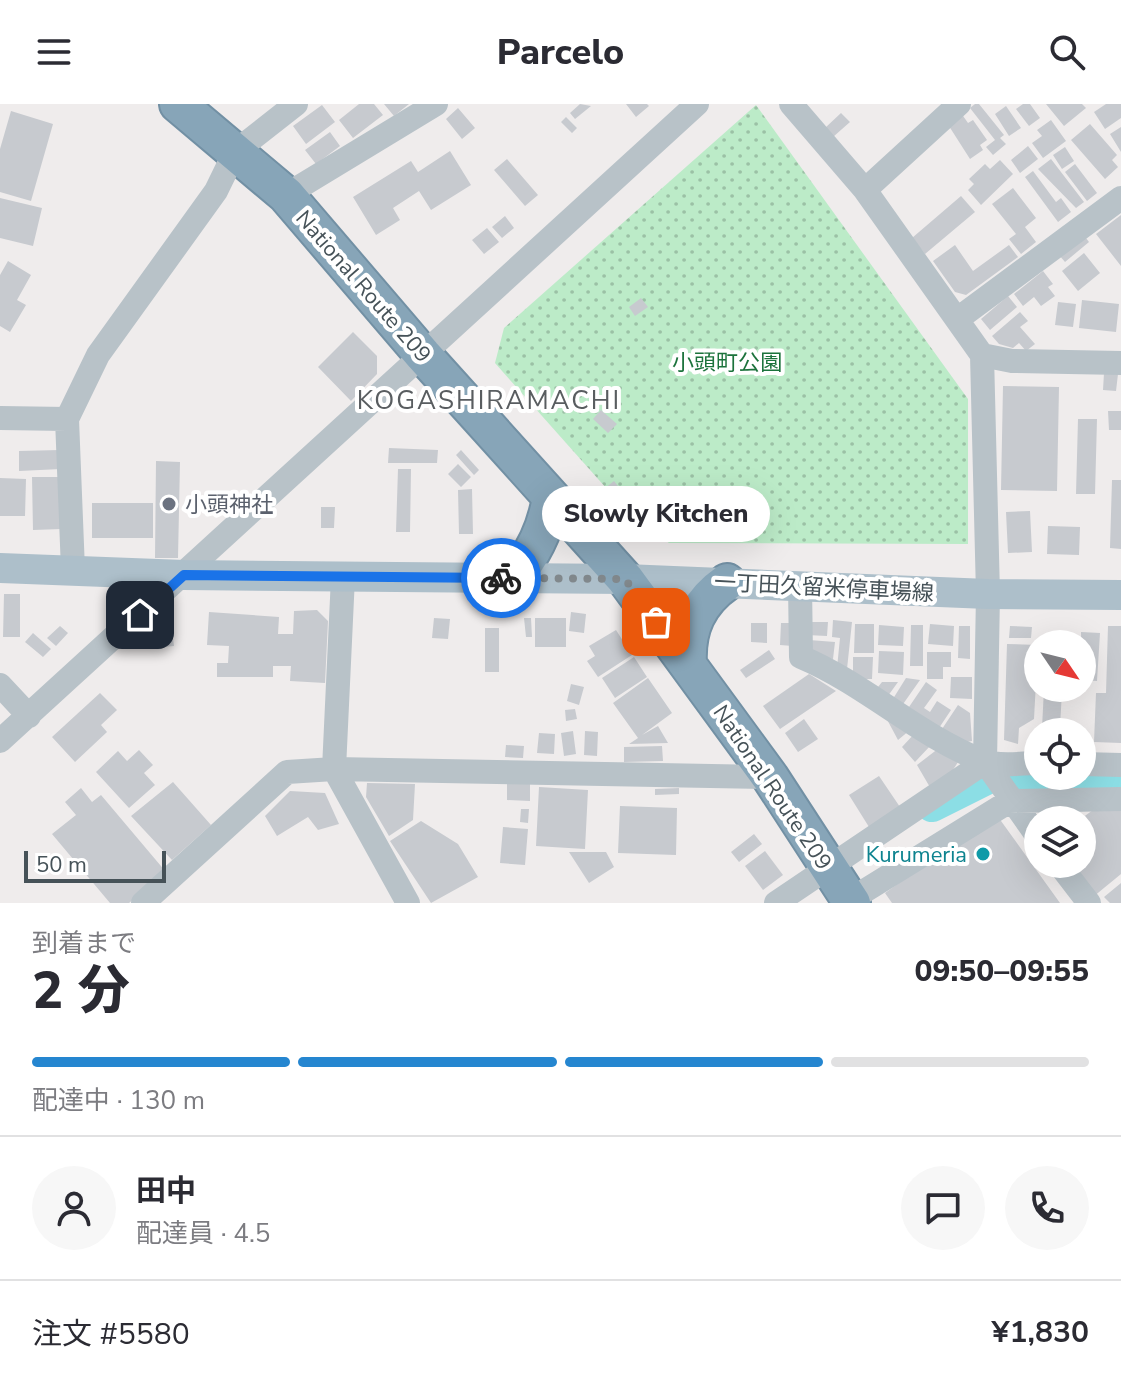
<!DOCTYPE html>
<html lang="ja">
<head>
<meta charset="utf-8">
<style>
	body { margin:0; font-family:"Nunito Sans","Noto Sans JP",sans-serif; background:#f7f7f7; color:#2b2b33; height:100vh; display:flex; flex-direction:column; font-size:30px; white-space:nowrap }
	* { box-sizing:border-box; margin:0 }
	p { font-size:26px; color:#7c7c81 }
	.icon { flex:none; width:44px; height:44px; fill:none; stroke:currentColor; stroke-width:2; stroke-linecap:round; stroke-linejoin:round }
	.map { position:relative; height:799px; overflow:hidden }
	.details { display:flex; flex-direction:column; background:#fff; flex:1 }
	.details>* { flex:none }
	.needle { width:52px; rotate:125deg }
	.fabs { position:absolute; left:1024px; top:526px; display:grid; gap:16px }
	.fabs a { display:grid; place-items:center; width:72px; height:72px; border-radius:50%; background:#fff; box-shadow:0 8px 32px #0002; font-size:40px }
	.scale { position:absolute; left:24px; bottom:20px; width:142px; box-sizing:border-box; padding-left:8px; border:4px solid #465258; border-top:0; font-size:22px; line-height:28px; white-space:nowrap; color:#465258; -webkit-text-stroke:6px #fff; paint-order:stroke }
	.pin { position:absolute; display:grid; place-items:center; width:68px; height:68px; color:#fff; margin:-34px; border-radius:16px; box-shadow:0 4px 12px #0006 }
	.courier { position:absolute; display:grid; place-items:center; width:80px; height:80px; margin:-40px; border:6px solid #1a73e8; border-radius:50%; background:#fff; color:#222; box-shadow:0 2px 10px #0007 }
	.bubble { position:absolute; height:56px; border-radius:28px; background:#fff; box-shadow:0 8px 32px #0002; font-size:26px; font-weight:800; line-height:56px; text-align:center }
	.overview em { font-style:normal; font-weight:800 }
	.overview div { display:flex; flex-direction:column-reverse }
	.overview { display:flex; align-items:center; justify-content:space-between; height:136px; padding:0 32px }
	h1 { font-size:52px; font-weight:800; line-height:60px }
	.bar { display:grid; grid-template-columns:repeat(4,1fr); gap:12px 8px; align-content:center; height:96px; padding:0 32px }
	.bar i { height:10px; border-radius:6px; background:#e1e1e2 }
	.bar .selected { background:#2586d0 }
	.bar p { grid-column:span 4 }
	.line { display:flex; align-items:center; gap:20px; padding:0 32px; border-top:2px solid #e1e1e2 }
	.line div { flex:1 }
	.round { display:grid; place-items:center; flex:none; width:84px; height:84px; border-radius:42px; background:#f7f7f7 }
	header { display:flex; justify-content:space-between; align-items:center; height:104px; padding:0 32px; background:#fff; font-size:36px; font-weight:800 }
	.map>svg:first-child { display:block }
</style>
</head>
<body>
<header><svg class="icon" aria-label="menu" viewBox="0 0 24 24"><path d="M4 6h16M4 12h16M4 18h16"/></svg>Parcelo<svg class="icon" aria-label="search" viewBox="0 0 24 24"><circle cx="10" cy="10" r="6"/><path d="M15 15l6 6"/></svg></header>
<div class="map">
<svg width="1121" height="799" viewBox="0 0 1121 799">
	<defs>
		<pattern id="park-dots" width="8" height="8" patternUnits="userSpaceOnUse" patternTransform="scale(2)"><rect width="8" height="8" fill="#bcebc8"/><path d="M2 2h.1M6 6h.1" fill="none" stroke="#9bc1a5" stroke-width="1.8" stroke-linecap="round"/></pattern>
	</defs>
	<rect width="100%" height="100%" fill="#efecec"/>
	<path fill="url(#park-dots)" d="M 756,1 L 968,295 L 968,440 L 669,439 L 631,412 L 495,259 L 504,224 Z"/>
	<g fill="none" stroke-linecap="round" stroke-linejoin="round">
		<path stroke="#8cdee5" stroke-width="34" d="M 1064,672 L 1121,674
			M 932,701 L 994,670 L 1038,671"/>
	</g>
	<path fill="#c7cacf" d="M 359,0 L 374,0 L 383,11 L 353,34 L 339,16 Z
		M 384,0 L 409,0 L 394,12 Z
		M 580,0 L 591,2 L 575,15 L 570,9 Z
		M 626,0 L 647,0 L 649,2 L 636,13 Z
		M 975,0 L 979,0 L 1004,31 L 1000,34 L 1006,40 L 993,51 L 986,43 L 995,36 L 970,4 Z
		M 1023,0 L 1030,0 L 1040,14 L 1029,22 L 1016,5 Z
		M 1046,0 L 1082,0 L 1086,4 L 1064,22 Z
		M 1106,0 L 1121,0 L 1121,14 L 1105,25 L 1094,8 Z
		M 322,1 L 335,18 L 306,40 L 293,22 Z
		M 1006,2 L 1021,24 L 1009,32 L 995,10 Z
		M 458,4 L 475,24 L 462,35 L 446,15 Z
		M 11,7 L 53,20 L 31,97 L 0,88 L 0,45 Z
		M 841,9 L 850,18 L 833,33 L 825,24 Z
		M 961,9 L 968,19 L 973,16 L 987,36 L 980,41 L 983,46 L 970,55 L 947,19 Z
		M 566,13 L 577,24 L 572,29 L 561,18 Z
		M 1051,16 L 1066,37 L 1043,54 L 1032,39 L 1042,32 L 1037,26 Z
		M 1090,20 L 1117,51 L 1112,56 L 1118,63 L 1105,75 L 1071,36 Z
		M 1121,23 L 1121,48 L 1110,30 Z
		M 330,28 L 340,42 L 316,60 L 305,46 Z
		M 1028,42 L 1038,55 L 1020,69 L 1011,56 Z
		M 1065,43 L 1074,57 L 1062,65 L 1053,51 Z
		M 450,47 L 471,81 L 431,106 L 419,87 L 393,104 L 400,116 L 376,131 L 353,93 L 411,57 L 418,68 Z
		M 507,55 L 538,91 L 525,102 L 494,66 Z
		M 1051,55 L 1084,98 L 1076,104 L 1038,65 Z
		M 1000,56 L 1013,70 L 981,101 L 968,86 L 974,80 L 969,75 L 985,60 L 990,65 Z
		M 1075,60 L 1097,89 L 1087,97 L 1065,68 Z
		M 1033,67 L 1056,98 L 1061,94 L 1071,108 L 1058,118 L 1025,73 Z
		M 1013,84 L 1036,114 L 1025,123 L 1036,138 L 1021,150 L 1009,135 L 1016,130 L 992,100 Z
		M 961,92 L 975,108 L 925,150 L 912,134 Z
		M 0,94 L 42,104 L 33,142 L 0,134 Z
		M 1121,111 L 1121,162 L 1096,130 Z
		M 505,112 L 514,124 L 502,134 L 492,123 Z
		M 487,124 L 499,138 L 484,150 L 472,136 Z
		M 1083,130 L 1089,138 L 1065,158 L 1059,151 Z
		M 955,141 L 973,167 L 1009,141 L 1018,153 L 966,191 L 955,188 L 933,157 Z
		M 1084,149 L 1100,169 L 1078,187 L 1062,167 Z
		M 8,157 L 31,171 L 17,196 L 26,201 L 10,228 L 0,222 L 0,171 Z
		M 1043,167 L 1053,180 L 1048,183 L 1055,192 L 1041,202 L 1034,193 L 1023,202 L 1014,190 Z
		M 1008,192 L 1017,203 L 990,226 L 981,215 Z
		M 641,194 L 648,203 L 635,212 L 629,203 Z
		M 1082,196 L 1119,200 L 1116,228 L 1079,224 Z
		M 1058,198 L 1076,200 L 1073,223 L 1055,221 Z
		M 1020,208 L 1028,217 L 1020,223 L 1035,240 L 1026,247 L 1019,239 L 1013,244 L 999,240 L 992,232 Z
		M 353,228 L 377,252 L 377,270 L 351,297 L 318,263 Z
		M 1104,269 L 1118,270 L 1116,287 L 1103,286 Z
		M 1003,282 L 1059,283 L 1057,387 L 1001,386 Z
		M 601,306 L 617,320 L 608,329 L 593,315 Z
		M 1108,307 L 1121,307 L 1121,326 L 1109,326 Z
		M 1078,315 L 1097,315 L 1095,390 L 1076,390 Z
		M 389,344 L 438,346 L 437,359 L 388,359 Z
		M 60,346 L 61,365 L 19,367 L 19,347 Z
		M 461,346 L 479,366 L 474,371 L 456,351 Z
		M 156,357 L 180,358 L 178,454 L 155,454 Z
		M 458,360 L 471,373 L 461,383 L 448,370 Z
		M 398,365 L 411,365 L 410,428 L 396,428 Z
		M 32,373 L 61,373 L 62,425 L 33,426 Z
		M 0,374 L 26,375 L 25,412 L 0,412 Z
		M 1112,376 L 1121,376 L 1121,445 L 1110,444 Z
		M 614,377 L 629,396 L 619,404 L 604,385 Z
		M 472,385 L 473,430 L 459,430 L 458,386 Z
		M 92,399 L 153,399 L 153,434 L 92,434 Z
		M 321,403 L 335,403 L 334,424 L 321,424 Z
		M 1030,407 L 1032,448 L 1008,449 L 1006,408 Z
		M 1048,422 L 1080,423 L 1079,451 L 1047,450 Z
		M 4,490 L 20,490 L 20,533 L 3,533 Z
		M 317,506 L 328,517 L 325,579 L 290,577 L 291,562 L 273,562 L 273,573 L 217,573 L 217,559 L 228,559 L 229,542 L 207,541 L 209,508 L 279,513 L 278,530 L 293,530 L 294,507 Z
		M 571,508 L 586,510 L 584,529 L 569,527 Z
		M 434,514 L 450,515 L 448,535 L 432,534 Z
		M 524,514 L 531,514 L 532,533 L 526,533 Z
		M 535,514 L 566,514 L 566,543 L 535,543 Z
		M 833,516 L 852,518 L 847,565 L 837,564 L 840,534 L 832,533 Z
		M 808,518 L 828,518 L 827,532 L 807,531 Z
		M 751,519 L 767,519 L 767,539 L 751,538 Z
		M 781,519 L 795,519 L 793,542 L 780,541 Z
		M 855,520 L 874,520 L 874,549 L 854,549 Z
		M 930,520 L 954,522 L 953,542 L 928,540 Z
		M 879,521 L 904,523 L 903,542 L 878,541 Z
		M 911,521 L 923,521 L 923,562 L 910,562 Z
		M 60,522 L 68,529 L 56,542 L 47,534 Z
		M 959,522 L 970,522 L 970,555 L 958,554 Z
		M 1010,522 L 1032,523 L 1031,534 L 1009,534 Z
		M 1108,522 L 1121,522 L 1121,639 L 1094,638 L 1096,589 L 1106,589 Z
		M 485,524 L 499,524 L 499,568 L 485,568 Z
		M 616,526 L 632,551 L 598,573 L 587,557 L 595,552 L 589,542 Z
		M 1081,528 L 1100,529 L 1097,577 L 1082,576 Z
		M 33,529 L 51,545 L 43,553 L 25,538 Z
		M 173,534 L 174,542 L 162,543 L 161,535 Z
		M 809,536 L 835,538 L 833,555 L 808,552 Z
		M 1007,540 L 1038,541 L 1034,615 L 1019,624 L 1018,640 L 1004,636 Z
		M 769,546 L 775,555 L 746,574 L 740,566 Z
		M 879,547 L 904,548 L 903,571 L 878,569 Z
		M 927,548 L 951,548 L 951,563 L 943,563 L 943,575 L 927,575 Z
		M 634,553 L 647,573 L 615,594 L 602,574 Z
		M 853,553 L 873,553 L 872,575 L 853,575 Z
		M 809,570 L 836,587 L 780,625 L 763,602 Z
		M 951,573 L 972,573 L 972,595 L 950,594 Z
		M 648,574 L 672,609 L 642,631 L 658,622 L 668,639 L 629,640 L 638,634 L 613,599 Z
		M 906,574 L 920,576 L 901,603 L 891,598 Z
		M 882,578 L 898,578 L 885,596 L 874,588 Z
		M 926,578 L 937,586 L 924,604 L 930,608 L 937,597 L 951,606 L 939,624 L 909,603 Z
		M 571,580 L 584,583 L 579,601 L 567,597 Z
		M 1044,585 L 1062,586 L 1060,624 L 1042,624 Z
		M 100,589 L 117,606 L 101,621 L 107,628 L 75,658 L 52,633 Z
		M 958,601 L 970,609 L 972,637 L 967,638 L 942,625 Z
		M 575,605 L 577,615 L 566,617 L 565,606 Z
		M 883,608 L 910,626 L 898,636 Z
		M 804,615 L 818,635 L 798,648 L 785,629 Z
		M 573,627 L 576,650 L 564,652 L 561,629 Z
		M 585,627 L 598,628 L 597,652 L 584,651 Z
		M 539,629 L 555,630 L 554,650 L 537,649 Z
		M 915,629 L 931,641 L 915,658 L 902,643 Z
		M 506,641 L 524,642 L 523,654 L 505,653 Z
		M 662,642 L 663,657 L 624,658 L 624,643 Z
		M 939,644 L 960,655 L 949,672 L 931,685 L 917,661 Z
		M 139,646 L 153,661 L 144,669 L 155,681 L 129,704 L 96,668 L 118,647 L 127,657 Z
		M 879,672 L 900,703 L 869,723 L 849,691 Z
		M 173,678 L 211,721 L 172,756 L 131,712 Z
		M 367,679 L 415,680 L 413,716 L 389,732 L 366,693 Z
		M 507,680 L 530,680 L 530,697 L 507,696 Z
		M 539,683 L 588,686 L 585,745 L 536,742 Z
		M 81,684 L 92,698 L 101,691 L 166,768 L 129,799 L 110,799 L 52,730 L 76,711 L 65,698 Z
		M 679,684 L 679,690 L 655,691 L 655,685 Z
		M 290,687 L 325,689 L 339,720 L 318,726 L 308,713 L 277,732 L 265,712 Z
		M 620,702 L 677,704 L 676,751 L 618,749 Z
		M 521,705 L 529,705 L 528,719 L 520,718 Z
		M 1093,706 L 1121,706 L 1121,770 L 1093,793 L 1067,760 L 1082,760 L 1082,714 Z
		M 996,710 L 1060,799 L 892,799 L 885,789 Z
		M 421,717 L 458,740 L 478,773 L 431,799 L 390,737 Z
		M 503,723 L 528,725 L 525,761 L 500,759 Z
		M 754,730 L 762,740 L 739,758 L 731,748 Z
		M 765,747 L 783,771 L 763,786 L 745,762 Z
		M 569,748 L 606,748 L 614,763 L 589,779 Z
		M 1121,779 L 1121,799 L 1110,799 L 1104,793 Z"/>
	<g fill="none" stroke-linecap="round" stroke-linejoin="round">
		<defs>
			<path id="highway" d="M 178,0 L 286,91 L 423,251 L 625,475 L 770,673 L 852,799
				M 513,474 C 534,450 546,425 551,393
				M 688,560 C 686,525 698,498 727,478"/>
		</defs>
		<use href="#highway" stroke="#7290a4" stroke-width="40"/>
		<path stroke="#b8c2c8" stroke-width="24" d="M 791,0 L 865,86 L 982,251 L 988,490 L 985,658 L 1038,733
			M 865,86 L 959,0
			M 286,91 L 436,0
			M 959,214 L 1121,94
			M 982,251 L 1012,257 L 1121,259
			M 0,314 L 67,315
			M 73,466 L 67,315 L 98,251 L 216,87 L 235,48 L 296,0
			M 343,473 L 334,665 L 408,799
			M 800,480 L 801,553 C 865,580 917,631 983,657 C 998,663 1022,659 1038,659
			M 0,581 L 29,612
			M 0,637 L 697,0
			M 1082,660 L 1121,661
			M 1059,760 L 1089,799
			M 143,799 L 287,668 L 334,665 L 770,673
			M 776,799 L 985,658
			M 845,799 L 1010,697 L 1121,695"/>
		<path stroke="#adbfca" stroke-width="30" d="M 0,464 L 184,471 L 625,475 L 988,490 L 1121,491"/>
		<use href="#highway" stroke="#87a5b8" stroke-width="36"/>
	</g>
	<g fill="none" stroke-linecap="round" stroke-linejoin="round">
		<path stroke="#81888c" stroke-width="8" stroke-dasharray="0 14.4" d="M 501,474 L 625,475 L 656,518"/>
		<path stroke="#1a73e8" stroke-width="10" d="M 140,511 L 184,471 L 501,474"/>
	</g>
	<circle fill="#6b7280" stroke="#fff" stroke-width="3" cx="169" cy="400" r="8"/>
	<circle fill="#0f9aa8" stroke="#fff" stroke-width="3" cx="983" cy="750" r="8"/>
	<g text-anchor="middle" stroke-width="8" stroke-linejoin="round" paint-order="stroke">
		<g font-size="22" fill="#465258" stroke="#fff">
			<text transform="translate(364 182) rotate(49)" y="8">National Route 209</text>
			<text transform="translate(824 483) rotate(3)" y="8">一丁田久留米停車場線</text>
			<text transform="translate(773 683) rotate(56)" y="8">National Route 209</text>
		</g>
		<g font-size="22" fill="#1c733c" stroke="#fff">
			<text x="727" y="266">小頭町公園</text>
		</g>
		<g font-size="22" fill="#5b616d" stroke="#fff" text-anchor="start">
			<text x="185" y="408">小頭神社</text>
		</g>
		<g font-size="22" fill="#0d838f" stroke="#fff" text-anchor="end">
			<text x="967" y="758">Kurumeria</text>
		</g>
		<g font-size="26" letter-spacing="2" fill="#595d60" stroke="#fff">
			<text x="489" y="305">KOGASHIRAMACHI</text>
		</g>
	</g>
</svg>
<div class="fabs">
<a><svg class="needle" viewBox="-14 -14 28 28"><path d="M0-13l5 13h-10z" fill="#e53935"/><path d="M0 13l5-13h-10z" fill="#7c7c81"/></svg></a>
<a><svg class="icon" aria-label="locate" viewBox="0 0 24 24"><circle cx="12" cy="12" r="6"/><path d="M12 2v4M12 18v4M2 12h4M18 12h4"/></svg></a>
<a><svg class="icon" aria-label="layers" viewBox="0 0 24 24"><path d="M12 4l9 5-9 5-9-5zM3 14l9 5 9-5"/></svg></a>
</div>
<div class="scale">50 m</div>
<div class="pin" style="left:656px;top:518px;background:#ea580c"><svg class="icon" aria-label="bag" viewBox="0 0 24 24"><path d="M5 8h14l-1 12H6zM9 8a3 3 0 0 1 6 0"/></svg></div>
<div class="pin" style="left:140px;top:511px;background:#1f2937"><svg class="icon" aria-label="home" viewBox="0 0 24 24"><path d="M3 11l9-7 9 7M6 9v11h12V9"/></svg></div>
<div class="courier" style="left:501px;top:474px"><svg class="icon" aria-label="bike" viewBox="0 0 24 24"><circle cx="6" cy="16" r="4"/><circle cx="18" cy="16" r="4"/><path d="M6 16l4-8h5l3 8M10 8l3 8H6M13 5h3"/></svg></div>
<div class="bubble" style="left:542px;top:382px;width:228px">Slowly Kitchen</div>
</div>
<section class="details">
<div class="overview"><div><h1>2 分</h1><p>到着まで</p></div><em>09:50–09:55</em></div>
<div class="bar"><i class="selected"></i><i class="selected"></i><i class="selected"></i><i></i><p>配達中 · 130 m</p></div>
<div class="line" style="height:144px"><a class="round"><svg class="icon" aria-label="person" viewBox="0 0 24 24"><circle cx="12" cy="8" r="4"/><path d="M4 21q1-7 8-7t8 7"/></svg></a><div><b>田中</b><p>配達員 · 4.5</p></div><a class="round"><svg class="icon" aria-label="chat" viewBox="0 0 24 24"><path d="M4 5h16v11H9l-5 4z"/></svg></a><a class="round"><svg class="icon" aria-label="phone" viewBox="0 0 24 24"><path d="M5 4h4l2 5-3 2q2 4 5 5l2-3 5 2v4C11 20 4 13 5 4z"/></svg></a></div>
<div class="line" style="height:104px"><div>注文 #5580</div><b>¥1,830</b></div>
</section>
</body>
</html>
